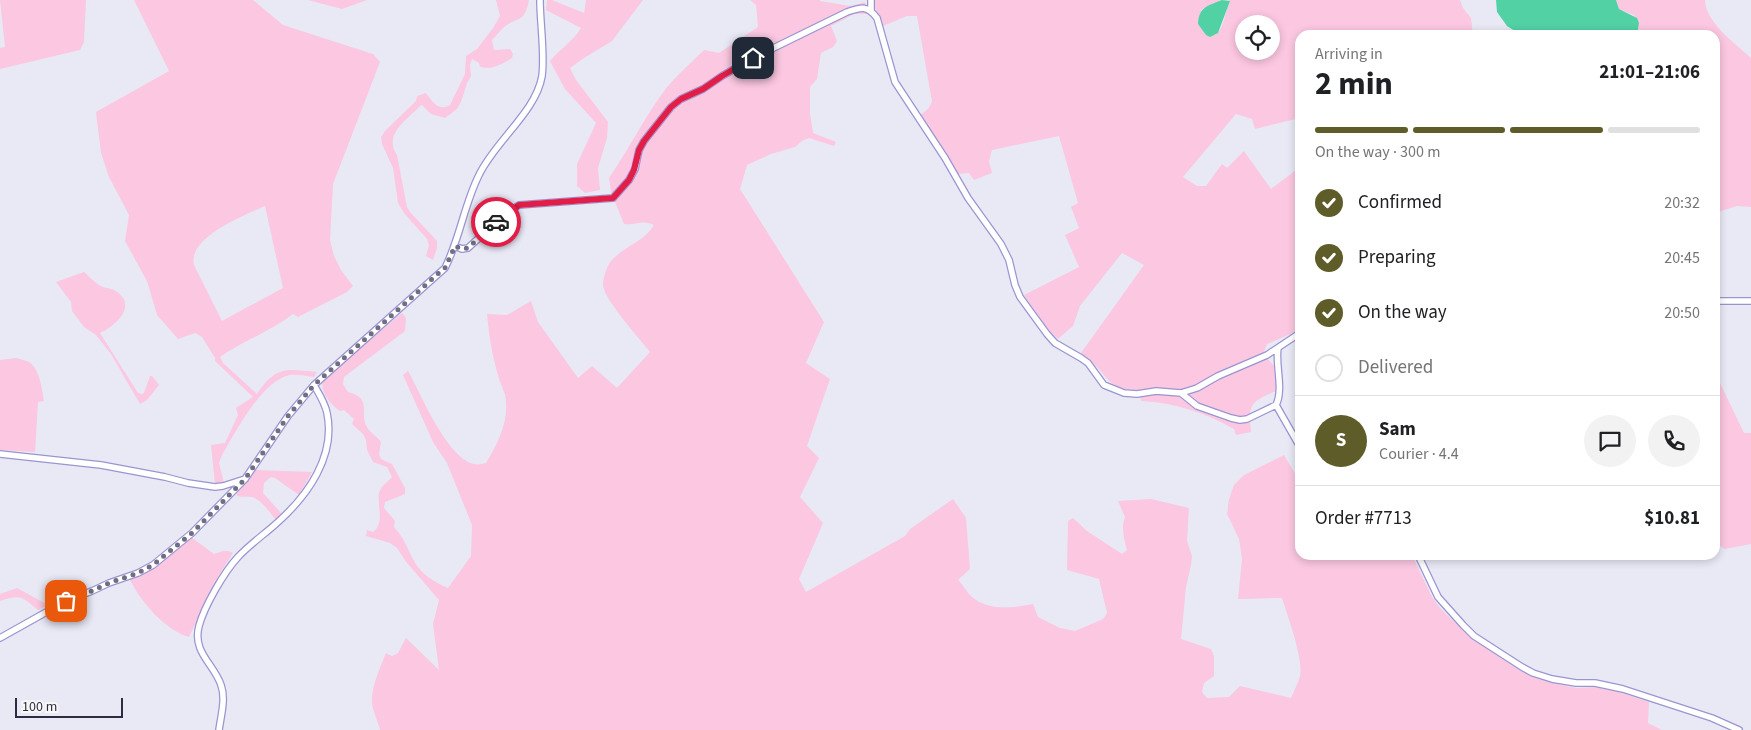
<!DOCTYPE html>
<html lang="en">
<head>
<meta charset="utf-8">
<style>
	body { margin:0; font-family:"Source Sans 3",sans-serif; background:#f2f2f2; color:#202124; height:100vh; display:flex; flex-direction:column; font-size:19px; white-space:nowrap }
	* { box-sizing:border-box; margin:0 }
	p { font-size:16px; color:#757577 }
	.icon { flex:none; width:28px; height:28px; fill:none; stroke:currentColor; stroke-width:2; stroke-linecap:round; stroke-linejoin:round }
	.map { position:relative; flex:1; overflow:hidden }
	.drawer { position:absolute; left:1295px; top:30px; width:425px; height:530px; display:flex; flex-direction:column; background:#fff; border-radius:15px; box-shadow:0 2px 8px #0003 }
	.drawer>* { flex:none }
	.controls { position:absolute; left:1235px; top:15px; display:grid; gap:10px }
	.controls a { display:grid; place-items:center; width:45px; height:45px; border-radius:50%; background:#fff; box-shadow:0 2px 8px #0003; font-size:25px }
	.scale { position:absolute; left:15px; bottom:12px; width:108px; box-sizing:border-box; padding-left:5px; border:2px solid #2d2b44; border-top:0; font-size:14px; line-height:18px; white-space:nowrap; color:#2d2b44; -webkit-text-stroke:4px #f7f7f7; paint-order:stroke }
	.pin { position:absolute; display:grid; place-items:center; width:42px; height:42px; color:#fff; margin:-21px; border-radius:10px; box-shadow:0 2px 8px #0006 }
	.courier { position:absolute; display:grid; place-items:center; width:50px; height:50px; margin:-25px; border:4px solid #e11d48; border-radius:50%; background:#fff; color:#222; box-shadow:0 1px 6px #0007 }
	.headline em { font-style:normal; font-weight:700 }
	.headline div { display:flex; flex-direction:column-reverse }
	.headline { display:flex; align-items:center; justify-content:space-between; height:85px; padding:0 20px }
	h1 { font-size:32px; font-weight:700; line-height:38px }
	.bar { display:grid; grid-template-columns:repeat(4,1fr); gap:8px 5px; align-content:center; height:60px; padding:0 20px }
	.bar i { height:6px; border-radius:4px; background:#e0e0e0 }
	.bar .current { background:#5e5c28 }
	.bar p { grid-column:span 4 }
	.line { display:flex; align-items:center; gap:12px; padding:0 20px; border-top:1px solid #e0e0e0 }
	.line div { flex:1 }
	.round { display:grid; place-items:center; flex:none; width:52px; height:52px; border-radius:26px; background:#f2f2f2 }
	ol { padding:0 20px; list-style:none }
	li { display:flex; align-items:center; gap:15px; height:55px }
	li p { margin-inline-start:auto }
	li .icon { padding:5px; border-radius:50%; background:#5e5c28; color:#fff; stroke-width:4 }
	li:last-child { color:#757577 }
	li i { width:28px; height:28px; border:2px solid #e0e0e0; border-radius:50% }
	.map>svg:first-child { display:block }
</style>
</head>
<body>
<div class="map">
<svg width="1751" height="730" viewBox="0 0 1751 730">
	<rect width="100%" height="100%" fill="#e9e9f6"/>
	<path fill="#fbc7e1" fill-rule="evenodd" d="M 0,0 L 86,0 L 84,42 L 80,50 L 0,69 L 0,48 L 5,47 Z
		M 134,0 L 253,0 L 283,25 L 373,54 L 380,62 L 333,184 L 330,240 L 334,256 L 341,270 L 353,286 L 347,292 L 298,317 L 293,314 C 271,331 243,341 220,357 L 223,363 L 257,394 C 276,365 287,369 317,372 L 314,377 C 306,376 297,374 290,375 C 262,380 235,433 222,455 L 219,463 L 224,483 L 215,484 L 211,445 L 225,443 L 238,415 L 236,408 L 253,397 L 215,361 L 215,358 L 202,337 L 195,333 L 178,339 L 157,315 L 147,281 L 125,241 L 129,215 L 109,177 L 101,153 L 96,112 L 169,71 ZM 265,206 L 283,288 L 222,321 L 194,265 C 187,237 246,215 265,206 Z
		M 308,0 L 367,0 L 342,9 Z
		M 496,0 L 529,0 C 524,25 518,15 503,28 C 499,32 496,36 492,40 L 494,50 L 510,49 L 513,54 L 512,58 C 502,64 492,70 480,67 L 479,63 L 472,59 L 470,65 L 471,76 L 467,83 L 461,102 L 457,109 L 445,118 L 431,114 L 422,105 L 420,106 C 407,120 383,134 397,155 L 407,207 L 410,212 L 437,241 L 437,248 L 433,260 L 426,256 L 429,245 L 427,239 L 404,213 L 398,203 L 393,168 L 382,144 L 381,137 L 385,131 L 416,101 L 417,96 L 426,93 C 432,101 438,112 450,105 L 465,74 L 466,56 L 477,49 L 493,28 L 500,16 Z
		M 547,0 L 552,0 L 584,13 L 586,0 L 643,0 L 612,41 L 584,58 L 570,68 L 576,80 L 608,122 L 607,138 L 598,168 L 600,190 L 585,193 L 577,186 L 577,164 L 596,123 L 565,89 L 550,61 C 560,49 573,41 581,28 L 546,10 Z
		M 750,0 L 820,0 L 820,1 L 851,6 L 865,2 L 867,14 L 854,14 L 831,26 L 837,41 L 833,47 L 821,53 L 817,79 L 810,87 L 810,113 L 813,133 L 836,142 L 834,146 L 809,138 L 802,141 L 795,147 L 771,154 L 747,165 L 740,189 L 824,322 L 806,363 L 830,379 L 807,446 L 819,458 L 800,497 L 823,523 L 799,579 L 806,592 L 905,536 L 910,529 L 953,499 L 966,518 L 970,569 L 958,580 C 962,584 965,588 968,593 C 985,612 1011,608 1033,604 L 1038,617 L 1060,628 L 1075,631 L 1103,619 L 1107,613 L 1099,579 L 1067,570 L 1068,521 L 1073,518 L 1087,531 L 1122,554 L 1127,550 C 1124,539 1121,527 1125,517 L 1118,501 L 1151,499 L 1189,508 L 1187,541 L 1192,556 L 1191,565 L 1186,587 L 1181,639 L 1211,649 L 1214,656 L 1214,676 L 1204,683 L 1202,692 L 1207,698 L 1229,697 L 1240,686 L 1291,698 C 1294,691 1298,683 1300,676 C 1304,660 1287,614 1282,598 L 1238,599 L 1242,559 L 1239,539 L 1227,514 L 1229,499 L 1234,485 L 1244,475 L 1284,455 L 1296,475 L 1297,483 L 1296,501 L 1299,511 L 1295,539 L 1300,541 L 1300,555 L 1339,555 L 1355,560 L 1365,555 L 1412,555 L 1432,597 L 1440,608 L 1473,640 L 1521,671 L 1535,678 L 1553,683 L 1576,688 L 1595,687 L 1622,693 L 1649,702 L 1648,723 L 1662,730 L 380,730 C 378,721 373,712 372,703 C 371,687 380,668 386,653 L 392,656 L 398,653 L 406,638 L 439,670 L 433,624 L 439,600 L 407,563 L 397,548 L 390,543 L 366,536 L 367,530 L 373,532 C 385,524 377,505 379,493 C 381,485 388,482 392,477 L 387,467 L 373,462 L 367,450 L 366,440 L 363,434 L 352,424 L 354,419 L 344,410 L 340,411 C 331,405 319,391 323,380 L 402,313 L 406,318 L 405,331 L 344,377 L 343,384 L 348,392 C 373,398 359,413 367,427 C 371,434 377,436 381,442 L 379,454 L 381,459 L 392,464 L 405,488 L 405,494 L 385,502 L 384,508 L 395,521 L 394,527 C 405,539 407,548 414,561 C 421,574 434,582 448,588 L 471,556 L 472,525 L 447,463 L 433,442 L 403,375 L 408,371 C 421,394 447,458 474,464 C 477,465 482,464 486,463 C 497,445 508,424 506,401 C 506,393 500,384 498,375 C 492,355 489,335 487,314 L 507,315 L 531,301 L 538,322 L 578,378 L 592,366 L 617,388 L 650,352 C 640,339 604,300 603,285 C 603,278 607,265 612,260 C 625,246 645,241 654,225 C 639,219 636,226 624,224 L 611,192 L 609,178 C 630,148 645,115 668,86 C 679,73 692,62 704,50 L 719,53 L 758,27 L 756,5 Z
		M 875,0 L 1222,0 L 1202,9 L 1198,21 L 1215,35 C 1225,29 1224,12 1230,2 L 1228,0 L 1460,0 L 1463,8 L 1471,18 L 1473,35 L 1300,35 L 1300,118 L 1255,129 L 1252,119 L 1236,114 L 1183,177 L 1197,186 L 1206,186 L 1222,164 L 1227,168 L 1244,151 L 1271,189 L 1300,167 L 1300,330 L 1267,344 L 1263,354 L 1274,366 L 1276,391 C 1251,402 1248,403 1251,432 L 1236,435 L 1234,429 C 1204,412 1175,403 1141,401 L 1139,390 C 1115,389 1113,386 1099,369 C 1093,363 1087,358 1081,353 L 1144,265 L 1122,253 L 1080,306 L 1073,326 L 1058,339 L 1047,328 L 1024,295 L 1079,267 L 1065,235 L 1079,228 L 1071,207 L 1078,203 L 1059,136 L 992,150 L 989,161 L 992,173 L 974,180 L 969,173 L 958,174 L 919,116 L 928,109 L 932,102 L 917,16 L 907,16 L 883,26 L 874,6 ZM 1244,24 L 1271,24 L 1271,51 L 1244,51 Z
		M 1616,0 L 1705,0 C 1705,22 1736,44 1751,58 L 1751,207 L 1737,206 L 1715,213 L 1715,35 L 1637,35 L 1639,23 L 1634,15 L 1619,9 Z
		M 84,272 C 89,276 94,282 99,285 C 103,288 109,288 114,290 C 139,304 117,325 100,333 L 138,393 L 142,394 L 144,393 L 150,376 L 152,376 L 159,385 L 147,400 L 140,404 L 111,354 L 96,335 L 84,327 L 72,311 L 71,302 L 56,282 Z
		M 16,358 C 20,359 25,360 29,362 C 40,369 42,389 44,401 L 38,402 L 35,452 L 0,450 L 0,360 Z
		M 1715,379 L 1719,381 L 1744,433 L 1751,433 L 1751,544 L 1725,549 L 1718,545 L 1715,529 Z
		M 256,470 L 312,472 L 299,495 L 275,478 L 271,477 L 264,483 L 263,493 L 282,514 L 276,520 C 269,512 262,500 252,497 C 246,496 241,498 236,495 Z
		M 191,537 L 214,554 C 222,551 226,549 233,553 L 219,575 L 189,637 C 165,630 141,602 130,580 C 155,571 172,554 191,537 Z
		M 17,588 L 48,605 L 38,610 C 22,597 22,594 0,601 L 0,594 Z"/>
	<path fill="#52d1a5" d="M 1222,0 L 1230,1 L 1218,33 L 1210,37 L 1206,35 L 1198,24 C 1199,7 1207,6 1222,0 Z
		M 1496,0 L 1616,0 L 1619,9 L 1637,18 L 1639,23 L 1637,35 L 1537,35 L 1518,33 L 1507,26 L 1497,12 Z"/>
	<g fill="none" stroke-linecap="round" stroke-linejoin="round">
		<defs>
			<path id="minor" d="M 871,10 L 871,0
				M 455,246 L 462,249 L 468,248 L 504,215 L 519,205 L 613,198 L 629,180 L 635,169 L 639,150 L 644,141 L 671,107 L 681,99 L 703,89 L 722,76 L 753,58 L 847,12 C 861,7 867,5 877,18 L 895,82 L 945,158 L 968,198 L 1001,244 L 1009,260 L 1015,285 L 1020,297 L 1047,334 L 1055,343 L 1081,358 L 1088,363 L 1104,385 L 1124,393 L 1137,394 L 1156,391 L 1181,393 L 1197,388 L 1218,376 L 1267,355 L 1300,333
				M 1715,301 L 1751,301
				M 1181,393 L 1197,406 L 1231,418 L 1240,420 L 1247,419 L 1276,405 C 1284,389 1275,365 1278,348
				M 1276,405 L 1300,447
				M 0,454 L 101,465 L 165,477 L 188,483 L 215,487 L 223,486 L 245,479
				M 1418,555 L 1438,597 L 1463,625 L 1474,636 L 1522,667 L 1533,673 L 1552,679 L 1576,683 L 1595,683 L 1623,689 L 1712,718 L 1739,730
				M 0,638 L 66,601 L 92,591 L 109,583 L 138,573 L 153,565 L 192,533 L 245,479 L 288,416 L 314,385 L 445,268 C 460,238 464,205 479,175 C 495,141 536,112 542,76 C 545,54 540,23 540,0
				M 219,730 C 221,715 226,699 221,685 C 214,664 192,652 199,626 C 204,607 224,572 238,557 C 250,544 265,534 278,522 C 308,495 336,456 327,413 C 325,403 319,394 314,385"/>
		</defs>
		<use href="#minor" stroke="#9995d1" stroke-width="8"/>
		<use href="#minor" stroke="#fff" stroke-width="5.5"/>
	</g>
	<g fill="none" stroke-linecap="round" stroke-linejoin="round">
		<path stroke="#6f6e82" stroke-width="5" stroke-dasharray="0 9" d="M 66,601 L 92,591 L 109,583 L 138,573 L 153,565 L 192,533 L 245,479 L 288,416 L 314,385 L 440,272 L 445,268 L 455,246 L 462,249 L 468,248 L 496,222"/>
		<path stroke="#e11d48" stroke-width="6" d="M 496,222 L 519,205 L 613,198 L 629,180 L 634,170 L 639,150 L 644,141 L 671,107 L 681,99 L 703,89 L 722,76 L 753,58"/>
	</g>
</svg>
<div class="controls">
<a><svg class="icon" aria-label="locate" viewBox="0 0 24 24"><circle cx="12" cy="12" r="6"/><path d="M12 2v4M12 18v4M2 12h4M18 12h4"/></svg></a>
</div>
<div class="scale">100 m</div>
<div class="pin" style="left:66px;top:601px;background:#ea580c"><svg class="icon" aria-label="bag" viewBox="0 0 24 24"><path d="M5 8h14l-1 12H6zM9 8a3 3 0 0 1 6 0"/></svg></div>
<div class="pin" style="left:753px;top:58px;background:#1f2937"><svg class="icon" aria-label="home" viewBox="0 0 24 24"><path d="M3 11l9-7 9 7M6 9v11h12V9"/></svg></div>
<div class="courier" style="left:496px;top:222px"><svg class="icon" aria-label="car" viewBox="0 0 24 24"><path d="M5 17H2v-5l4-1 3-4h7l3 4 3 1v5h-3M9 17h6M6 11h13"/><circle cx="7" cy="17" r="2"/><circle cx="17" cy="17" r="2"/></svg></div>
<section class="drawer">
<div class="headline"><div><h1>2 min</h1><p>Arriving in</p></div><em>21:01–21:06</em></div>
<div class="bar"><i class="current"></i><i class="current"></i><i class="current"></i><i></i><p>On the way · 300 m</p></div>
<ol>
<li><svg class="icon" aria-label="check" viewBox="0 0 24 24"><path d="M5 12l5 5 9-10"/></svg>Confirmed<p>20:32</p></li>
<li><svg class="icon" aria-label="check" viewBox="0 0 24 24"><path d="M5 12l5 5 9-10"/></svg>Preparing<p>20:45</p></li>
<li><svg class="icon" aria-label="check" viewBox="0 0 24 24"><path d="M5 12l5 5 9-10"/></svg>On the way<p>20:50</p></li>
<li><i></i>Delivered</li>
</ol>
<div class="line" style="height:90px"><b class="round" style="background:#5e5c28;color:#fff">S</b><div><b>Sam</b><p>Courier · 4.4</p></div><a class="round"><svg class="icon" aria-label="chat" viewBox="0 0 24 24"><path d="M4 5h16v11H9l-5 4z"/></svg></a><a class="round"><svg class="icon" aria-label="phone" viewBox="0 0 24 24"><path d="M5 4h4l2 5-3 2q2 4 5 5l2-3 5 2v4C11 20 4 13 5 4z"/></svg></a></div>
<div class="line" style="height:65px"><div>Order #7713</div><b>$10.81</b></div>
</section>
</div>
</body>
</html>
